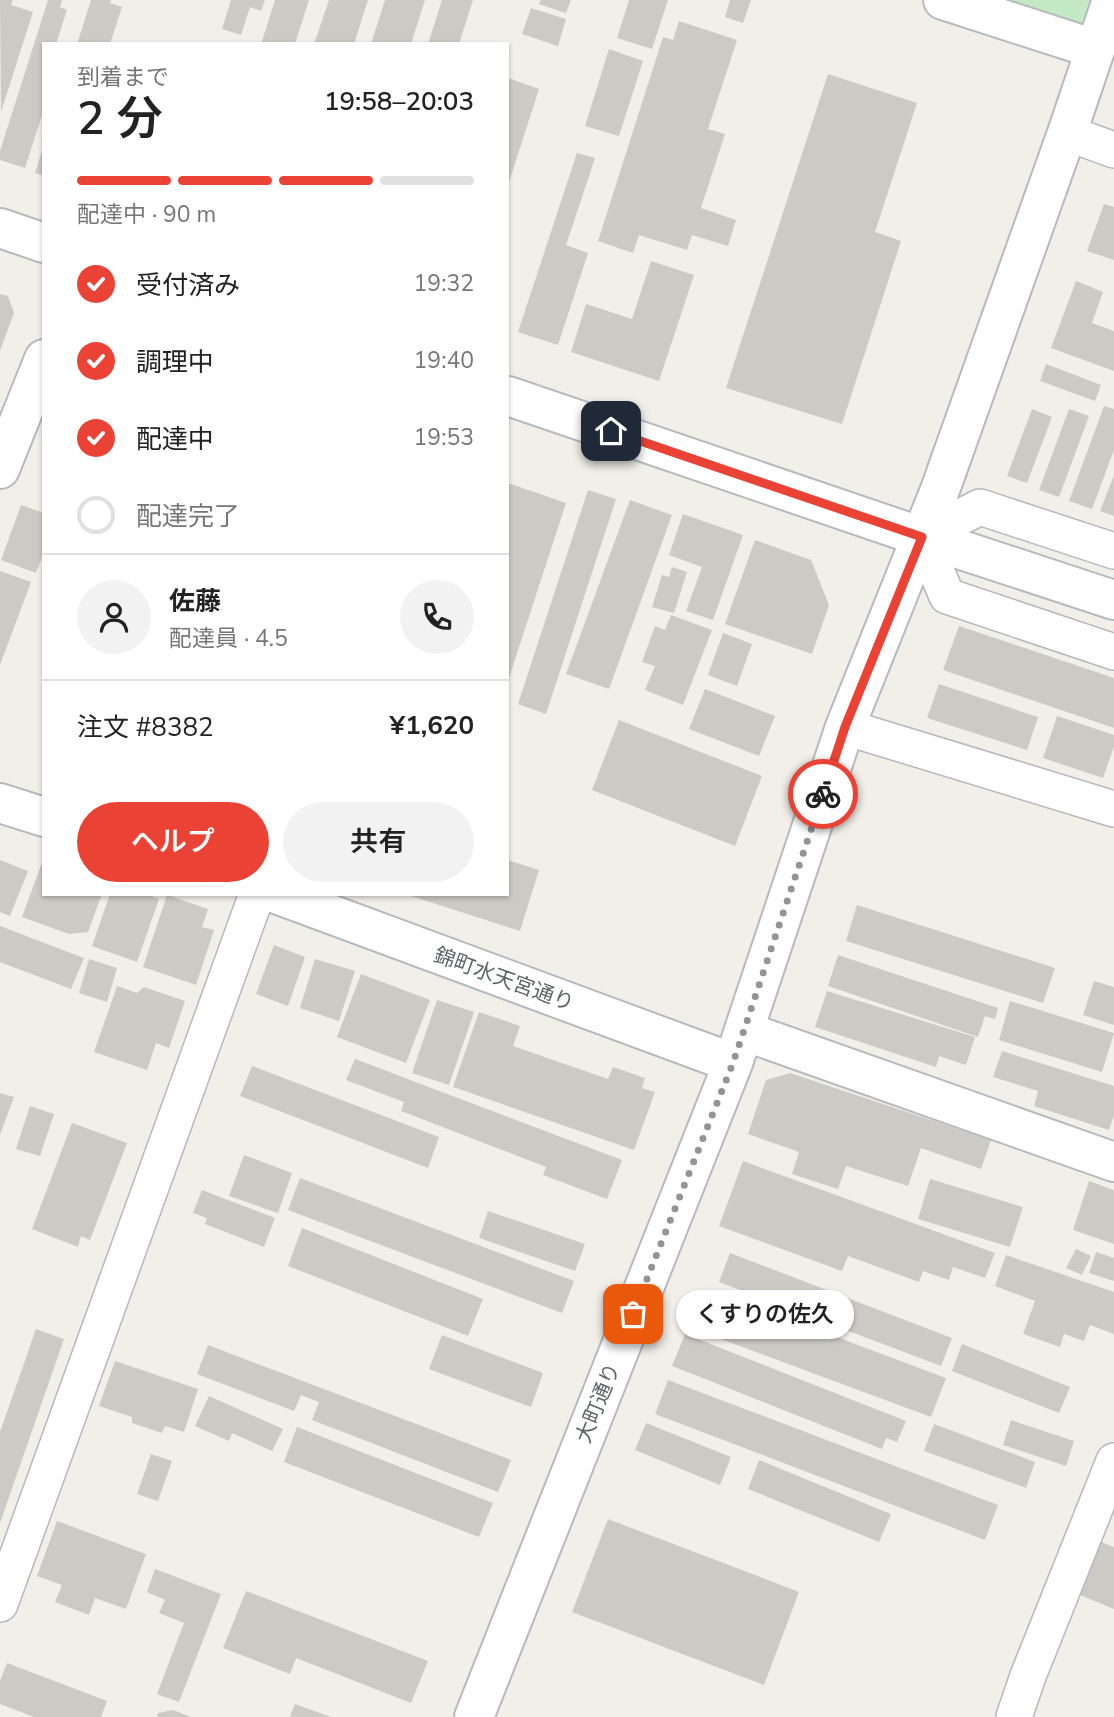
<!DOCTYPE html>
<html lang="ja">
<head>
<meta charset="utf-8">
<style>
	body { margin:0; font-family:"Nunito Sans","Noto Sans JP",sans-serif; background:#f2f2f2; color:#222; height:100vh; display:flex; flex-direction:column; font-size:26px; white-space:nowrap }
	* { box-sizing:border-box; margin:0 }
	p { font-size:23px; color:#767676 }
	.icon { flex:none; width:38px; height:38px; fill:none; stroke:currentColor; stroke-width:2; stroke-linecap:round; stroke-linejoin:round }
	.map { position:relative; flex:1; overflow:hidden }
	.side { position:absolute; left:42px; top:42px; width:467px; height:854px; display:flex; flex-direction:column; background:#fff; border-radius:0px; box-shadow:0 2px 5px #0004 }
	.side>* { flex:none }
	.pin { position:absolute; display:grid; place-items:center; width:60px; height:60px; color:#fff; margin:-30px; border-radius:14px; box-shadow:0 4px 10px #0006 }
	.courier { position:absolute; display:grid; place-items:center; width:70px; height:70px; margin:-35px; border:5px solid #ea4335; border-radius:50%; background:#fff; color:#222; box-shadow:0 2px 9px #0007 }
	.bubble { position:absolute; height:49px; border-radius:24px; background:#fff; box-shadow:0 2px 5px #0004; font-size:23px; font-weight:600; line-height:49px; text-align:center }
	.headline em { font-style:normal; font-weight:600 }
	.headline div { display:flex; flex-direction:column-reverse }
	.headline { display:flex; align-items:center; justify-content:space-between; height:119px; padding:0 35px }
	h1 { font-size:46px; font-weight:600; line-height:52px }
	.bar { display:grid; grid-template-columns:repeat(4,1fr); gap:10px 7px; align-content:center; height:84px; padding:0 35px }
	.bar i { height:9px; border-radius:5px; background:#e0e0e0 }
	.bar .current { background:#ea4335 }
	.bar p { grid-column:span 4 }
	.line { display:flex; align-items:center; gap:18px; padding:0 35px; border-top:2px solid #e0e0e0 }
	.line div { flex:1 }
	.round { display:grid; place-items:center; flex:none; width:74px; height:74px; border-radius:37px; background:#f2f2f2 }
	ol { padding:0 35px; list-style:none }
	li { display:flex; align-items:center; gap:21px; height:77px }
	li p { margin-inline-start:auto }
	li .icon { padding:7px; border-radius:50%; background:#ea4335; color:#fff; stroke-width:4 }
	li:last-child { color:#767676 }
	li i { width:38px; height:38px; border:4px solid #e0e0e0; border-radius:50% }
	.cta { display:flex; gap:14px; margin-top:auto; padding:14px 35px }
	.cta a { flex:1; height:80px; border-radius:42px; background:#ea4335; color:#fff; font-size:28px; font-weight:600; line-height:80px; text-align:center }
	.cta a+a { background:#f2f2f2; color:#222 }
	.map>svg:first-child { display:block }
</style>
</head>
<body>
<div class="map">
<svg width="1114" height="1717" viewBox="0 0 1114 1717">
	<rect width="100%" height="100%" fill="#f1efe8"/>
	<path fill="#c5e8c5" d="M 999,0 L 1094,0 L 1085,28 Z"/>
	<path fill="#cccac5" d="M 0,0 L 13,0 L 11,5 L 33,12 L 1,112 Z
		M 48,0 L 62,0 L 60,7 L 67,10 L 56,44 L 44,44 L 44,109 L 25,168 L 0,160 L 0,151 Z
		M 91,0 L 111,0 L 110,3 L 122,7 L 110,44 L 77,44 Z
		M 231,0 L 265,0 L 261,11 L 250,7 L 241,35 L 222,29 Z
		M 275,0 L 309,0 L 295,44 L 261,44 Z
		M 329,0 L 368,0 L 354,44 L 314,44 Z
		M 385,0 L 425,0 L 411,44 L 371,44 Z
		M 442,0 L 473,0 L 459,44 L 428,44 Z
		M 541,0 L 571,0 L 566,13 L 539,4 Z
		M 629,0 L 668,0 L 652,49 L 617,38 Z
		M 730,0 L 751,0 L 743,23 L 725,17 Z
		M 531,8 L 566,19 L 558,46 L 522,34 Z
		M 679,21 L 737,40 L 708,129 L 725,134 L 701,208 L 736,220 L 728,246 L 692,235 L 687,250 L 639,235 L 633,253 L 598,241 L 663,37 L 673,40 Z
		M 609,49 L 643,61 L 619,136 L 585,126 Z
		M 828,74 L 917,103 L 875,232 L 901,241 L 842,424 L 726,388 Z
		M 508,78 L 539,89 L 508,185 Z
		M 43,147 L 44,147 L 44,176 L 35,173 Z
		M 577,153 L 595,158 L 566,245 L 588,253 L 558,345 L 518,332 Z
		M 1104,204 L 1114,207 L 1114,260 L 1087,251 Z
		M 651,261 L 694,275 L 659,381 L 571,352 L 586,304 L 632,319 Z
		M 1076,281 L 1103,292 L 1092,323 L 1114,331 L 1114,371 L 1051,348 Z
		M 0,294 L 8,296 L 14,313 L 0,351 Z
		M 1046,364 L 1101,385 L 1095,401 L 1040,381 Z
		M 1104,406 L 1114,409 L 1114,450 L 1092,509 L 1069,501 Z
		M 1032,409 L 1052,417 L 1027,483 L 1007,476 Z
		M 1069,409 L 1089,416 L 1059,497 L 1039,490 Z
		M 1114,475 L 1114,516 L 1100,511 Z
		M 508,483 L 566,503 L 508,681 Z
		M 588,490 L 616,499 L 546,714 L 518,704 Z
		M 630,500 L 672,515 L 609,689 L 566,674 Z
		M 21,505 L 44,513 L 44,552 L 36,573 L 1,560 Z
		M 683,514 L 743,535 L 713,620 L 686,611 L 702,567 L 669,555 Z
		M 755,540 L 811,560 L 829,605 L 812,654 L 725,624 Z
		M 672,567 L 687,572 L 674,613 L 652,607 L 662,575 L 669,577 Z
		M 0,571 L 31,582 L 0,665 Z
		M 671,615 L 712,630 L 683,705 L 645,690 L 655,666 L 642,662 L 655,626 L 665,630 Z
		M 959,626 L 1114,678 L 1114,728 L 943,670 Z
		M 723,633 L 752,644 L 737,686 L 708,675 Z
		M 939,684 L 1038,717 L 1027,750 L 927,718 Z
		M 705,689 L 775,716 L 759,756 L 689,729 Z
		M 1057,716 L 1114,735 L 1114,746 L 1103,778 L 1043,758 Z
		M 619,720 L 762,776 L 735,846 L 592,790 Z
		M 44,857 L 44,894 L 102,894 L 88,932 L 69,934 L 22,917 Z
		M 0,860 L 28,871 L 10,916 L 0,912 Z
		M 508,860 L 539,870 L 520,931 L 408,895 L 508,894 Z
		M 110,894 L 146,894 L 159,899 L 137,962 L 92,946 Z
		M 167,895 L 208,909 L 202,927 L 214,930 L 196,985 L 143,967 Z
		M 857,905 L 1055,968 L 1043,1003 L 846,941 Z
		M 0,926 L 84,958 L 71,989 L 0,962 Z
		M 274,945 L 305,957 L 288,1006 L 256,994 Z
		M 838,955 L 998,1008 L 995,1019 L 985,1016 L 978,1037 L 828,986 Z
		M 89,959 L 117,968 L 107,1002 L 79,993 Z
		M 315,959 L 355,971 L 339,1021 L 300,1008 Z
		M 361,974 L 430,1000 L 406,1063 L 337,1037 Z
		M 1094,981 L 1114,987 L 1114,1025 L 1083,1015 Z
		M 117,986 L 137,993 L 144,987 L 185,1001 L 169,1048 L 156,1043 L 147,1070 L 94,1052 Z
		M 827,991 L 975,1037 L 966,1065 L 939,1056 L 936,1067 L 815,1027 Z
		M 437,1000 L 474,1012 L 449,1085 L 412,1073 Z
		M 1010,1001 L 1114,1033 L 1102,1072 L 999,1040 Z
		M 479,1012 L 520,1026 L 513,1046 L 608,1079 L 613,1067 L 645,1078 L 642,1088 L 655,1092 L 634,1150 L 453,1087 Z
		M 1002,1051 L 1114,1086 L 1114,1115 L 1109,1130 L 1034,1106 L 1038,1091 L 993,1077 Z
		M 355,1059 L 622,1160 L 607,1199 L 543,1175 L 546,1167 L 401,1111 L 404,1102 L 346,1080 Z
		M 252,1066 L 439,1137 L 428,1168 L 240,1096 Z
		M 790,1073 L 991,1140 L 981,1169 L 921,1148 L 908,1186 L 846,1166 L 838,1189 L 792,1174 L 799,1152 L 748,1134 L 766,1080 Z
		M 0,1093 L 14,1097 L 0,1135 Z
		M 30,1106 L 54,1114 L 40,1156 L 16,1149 Z
		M 72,1123 L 127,1143 L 90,1240 L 81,1236 L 78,1247 L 32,1229 Z
		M 244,1155 L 292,1173 L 278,1213 L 229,1196 Z
		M 743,1161 L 995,1253 L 985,1278 L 953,1267 L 949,1280 L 923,1271 L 919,1282 L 848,1256 L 842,1271 L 719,1226 Z
		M 300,1178 L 574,1281 L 562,1313 L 288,1210 Z
		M 930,1179 L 1023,1207 L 1010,1247 L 918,1219 Z
		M 1089,1181 L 1114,1190 L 1114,1244 L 1073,1230 Z
		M 202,1190 L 275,1218 L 264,1247 L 205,1224 L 207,1218 L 193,1213 Z
		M 488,1211 L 585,1244 L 575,1271 L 479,1238 Z
		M 302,1228 L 483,1299 L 468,1336 L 288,1266 Z
		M 1076,1249 L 1091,1256 L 1082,1275 L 1066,1268 Z
		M 1096,1252 L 1114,1258 L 1114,1281 L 1089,1273 Z
		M 730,1253 L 952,1338 L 941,1366 L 719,1282 Z
		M 1006,1255 L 1114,1292 L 1114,1334 L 1090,1325 L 1084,1341 L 1064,1334 L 1060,1347 L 1023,1334 L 1035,1301 L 995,1286 Z
		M 725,1295 L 946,1378 L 931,1417 L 710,1335 Z
		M 36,1329 L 64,1339 L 0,1523 L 0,1432 Z
		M 685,1334 L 906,1421 L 897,1442 L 886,1438 L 882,1449 L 672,1366 Z
		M 442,1335 L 543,1373 L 531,1407 L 429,1369 Z
		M 962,1344 L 1070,1387 L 1059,1413 L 952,1371 Z
		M 208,1345 L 511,1460 L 498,1492 L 312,1420 L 319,1402 L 301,1395 L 294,1411 L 197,1374 Z
		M 115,1361 L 198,1389 L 184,1432 L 165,1426 L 162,1433 L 132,1423 L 132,1417 L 99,1406 Z
		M 668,1380 L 998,1505 L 985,1540 L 655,1414 Z
		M 209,1396 L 283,1429 L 272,1451 L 232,1433 L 229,1441 L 195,1426 Z
		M 1011,1420 L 1074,1441 L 1066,1466 L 1003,1445 Z
		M 646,1423 L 731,1457 L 720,1485 L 635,1450 Z
		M 934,1424 L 1035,1462 L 1026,1488 L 924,1451 Z
		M 297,1427 L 493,1503 L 479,1537 L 284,1462 Z
		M 151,1454 L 172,1461 L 158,1501 L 137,1494 Z
		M 759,1460 L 891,1514 L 879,1542 L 748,1489 Z
		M 608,1519 L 799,1592 L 764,1685 L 572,1612 Z
		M 57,1521 L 146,1554 L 126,1609 L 95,1598 L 89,1615 L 55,1602 L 62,1585 L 37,1576 Z
		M 1094,1539 L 1114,1547 L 1114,1609 L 1073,1592 Z
		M 155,1569 L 221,1594 L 179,1702 L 157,1694 L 184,1623 L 159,1613 L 165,1600 L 147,1592 Z
		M 246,1591 L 428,1661 L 411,1703 L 296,1658 L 290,1674 L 223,1648 Z
		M 7,1663 L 107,1701 L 101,1717 L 34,1717 L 0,1704 L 0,1681 Z
		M 295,1704 L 331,1717 L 290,1717 Z
		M 173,1710 L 191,1717 L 157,1717 L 158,1713 Z"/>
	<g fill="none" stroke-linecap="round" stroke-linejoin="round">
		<defs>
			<path id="street" d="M 1067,133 L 1114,150
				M 1114,551 L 980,507 L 922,537 L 947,596 L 1114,652
				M 845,727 L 1114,809
				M 0,1604 L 257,894
				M 1014,1717 L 1028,1676 L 1114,1461"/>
			<path id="secondary" d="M 943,0 L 1095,49
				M 0,228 L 44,243
				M 508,396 L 922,537 L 1114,600
				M 0,469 L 44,359
				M 0,803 L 44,817
				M 276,894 L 733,1063
				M 744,1031 L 1114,1162
				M 474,1717 L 733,1063 L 845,727 L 940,490 L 1067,133 L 1112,0"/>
		</defs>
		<use href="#street" stroke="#b5b8bc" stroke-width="38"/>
		<use href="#secondary" stroke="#b6babf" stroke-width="42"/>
		<use href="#street" stroke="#fff" stroke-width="35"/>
		<use href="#secondary" stroke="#fff" stroke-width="38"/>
	</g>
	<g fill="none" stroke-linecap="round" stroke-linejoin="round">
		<path stroke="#929495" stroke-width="7" stroke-dasharray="0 12.6" d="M 633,1314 L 733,1063 L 823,794"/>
		<path stroke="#ea4335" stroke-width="9" d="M 611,431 L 922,537 L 845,727 L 823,794"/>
	</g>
	<g text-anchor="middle" stroke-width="6" stroke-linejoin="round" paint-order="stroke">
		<g font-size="21" fill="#5f6368" stroke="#fff">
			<text transform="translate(504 979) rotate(20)" y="7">錦町水天宮通り</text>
			<text transform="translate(598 1403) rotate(-68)" y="7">大町通り</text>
		</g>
	</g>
</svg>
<div class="pin" style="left:633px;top:1314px;background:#ea580c"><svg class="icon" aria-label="bag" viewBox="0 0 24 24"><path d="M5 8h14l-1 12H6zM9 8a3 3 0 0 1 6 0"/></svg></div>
<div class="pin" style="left:611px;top:431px;background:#1f2937"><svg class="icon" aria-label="home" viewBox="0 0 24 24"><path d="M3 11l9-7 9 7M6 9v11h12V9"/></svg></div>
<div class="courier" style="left:823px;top:794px"><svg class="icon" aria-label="bike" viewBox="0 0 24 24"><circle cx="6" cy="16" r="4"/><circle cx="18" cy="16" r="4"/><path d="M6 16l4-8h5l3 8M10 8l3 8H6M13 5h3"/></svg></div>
<div class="bubble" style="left:676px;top:1290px;width:178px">くすりの佐久</div>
<section class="side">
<div class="headline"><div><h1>2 分</h1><p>到着まで</p></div><em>19:58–20:03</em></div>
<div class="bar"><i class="current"></i><i class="current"></i><i class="current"></i><i></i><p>配達中 · 90 m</p></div>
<ol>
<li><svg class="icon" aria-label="check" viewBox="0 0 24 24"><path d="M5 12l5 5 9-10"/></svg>受付済み<p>19:32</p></li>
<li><svg class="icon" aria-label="check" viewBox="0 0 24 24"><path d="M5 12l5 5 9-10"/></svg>調理中<p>19:40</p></li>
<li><svg class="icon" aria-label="check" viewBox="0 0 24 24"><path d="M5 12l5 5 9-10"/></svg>配達中<p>19:53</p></li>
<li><i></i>配達完了</li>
</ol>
<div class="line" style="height:126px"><a class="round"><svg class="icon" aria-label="person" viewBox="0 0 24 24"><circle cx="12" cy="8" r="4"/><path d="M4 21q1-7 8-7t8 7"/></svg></a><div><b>佐藤</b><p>配達員 · 4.5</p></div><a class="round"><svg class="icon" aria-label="phone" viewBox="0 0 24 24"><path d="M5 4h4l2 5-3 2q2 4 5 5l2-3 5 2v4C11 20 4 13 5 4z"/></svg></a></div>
<div class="line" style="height:91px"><div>注文 #8382</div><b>¥1,620</b></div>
<div class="cta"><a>ヘルプ</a><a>共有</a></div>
</section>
</div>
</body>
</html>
